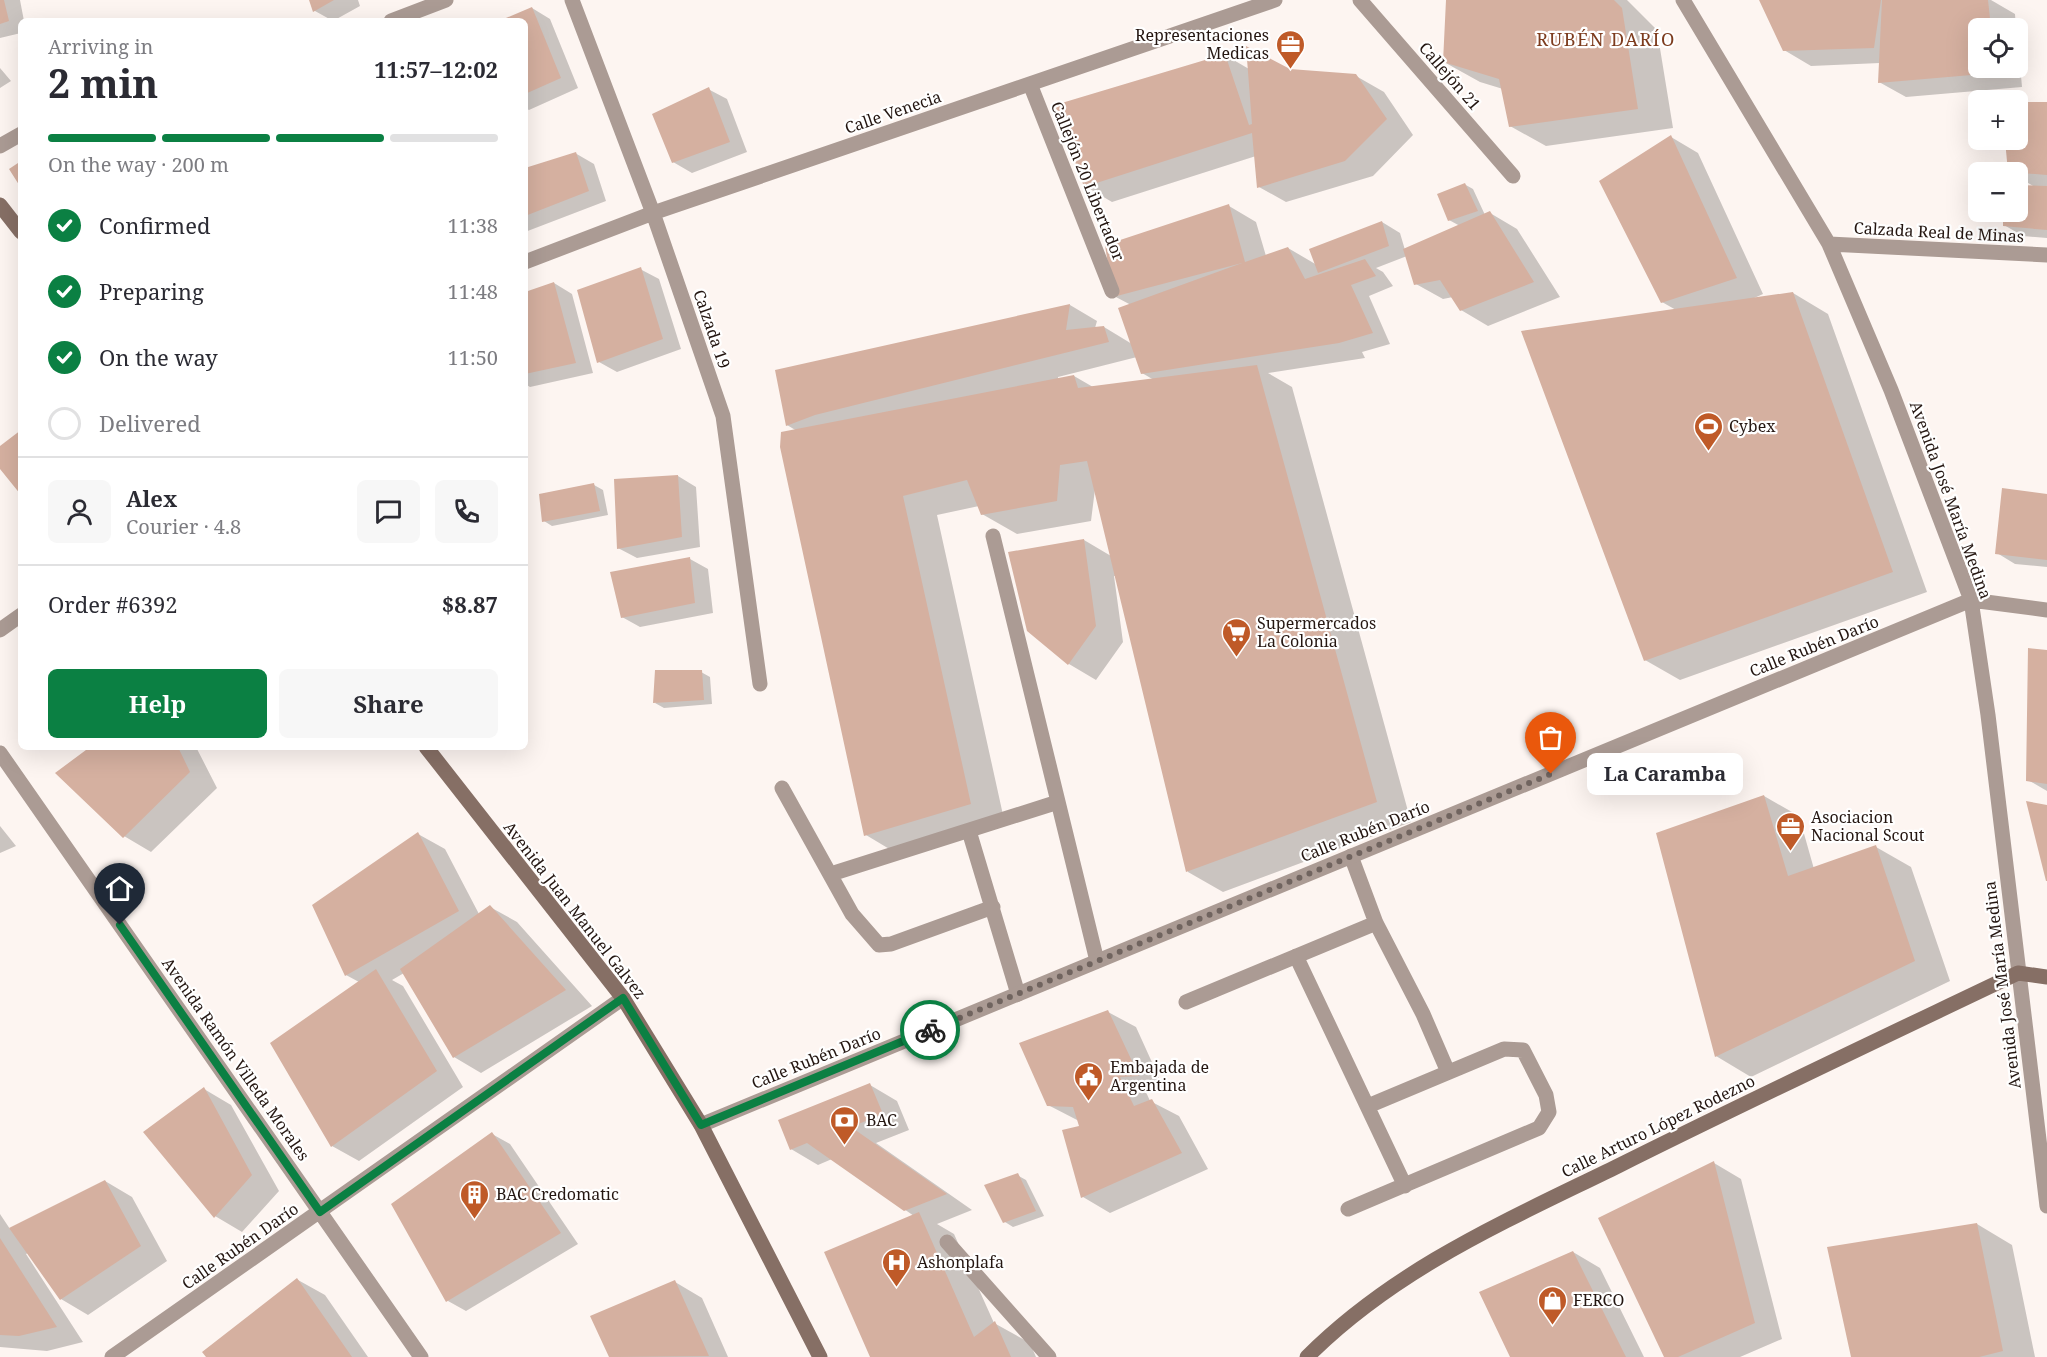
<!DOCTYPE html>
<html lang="en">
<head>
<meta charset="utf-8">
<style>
	body { margin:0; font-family:"Noto Serif",serif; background:#f7f7f7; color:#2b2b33; height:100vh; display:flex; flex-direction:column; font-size:22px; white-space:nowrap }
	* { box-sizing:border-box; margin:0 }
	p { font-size:20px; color:#7c7c81 }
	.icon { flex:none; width:33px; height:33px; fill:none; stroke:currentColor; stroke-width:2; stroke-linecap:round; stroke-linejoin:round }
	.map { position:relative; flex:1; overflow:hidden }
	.drawer { position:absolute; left:18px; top:18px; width:510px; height:732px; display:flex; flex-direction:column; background:#fff; border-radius:9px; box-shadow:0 6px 24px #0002 }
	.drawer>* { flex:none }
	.controls { position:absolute; left:1968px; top:18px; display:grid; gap:12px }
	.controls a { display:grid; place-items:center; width:60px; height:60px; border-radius:9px; background:#fff; box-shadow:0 6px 24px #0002; font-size:30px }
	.pin { position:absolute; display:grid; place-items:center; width:51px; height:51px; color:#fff; margin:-62px -26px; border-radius:50% 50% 50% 0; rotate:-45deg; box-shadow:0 0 6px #0007 }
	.pin .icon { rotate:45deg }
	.courier { position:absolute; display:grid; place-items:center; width:60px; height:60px; margin:-30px; border:4px solid #0b8043; border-radius:50%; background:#fff; color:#222; box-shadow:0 2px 8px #0007 }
	.bubble { position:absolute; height:42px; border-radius:9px; background:#fff; box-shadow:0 6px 24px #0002; font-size:20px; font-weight:700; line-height:42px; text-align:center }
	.head em { font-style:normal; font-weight:700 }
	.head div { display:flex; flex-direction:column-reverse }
	.head { display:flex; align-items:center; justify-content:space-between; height:102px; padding:0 30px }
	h1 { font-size:39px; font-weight:700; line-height:45px }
	.bar { display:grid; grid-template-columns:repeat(4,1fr); gap:9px 6px; align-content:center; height:72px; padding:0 30px }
	.bar i { height:8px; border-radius:4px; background:#e1e1e2 }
	.bar .current { background:#0b8043 }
	.bar p { grid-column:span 4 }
	.line { display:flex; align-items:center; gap:15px; padding:0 30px; border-top:2px solid #e1e1e2 }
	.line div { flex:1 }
	.round { display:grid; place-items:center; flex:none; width:63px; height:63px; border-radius:9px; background:#f7f7f7 }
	ol { padding:0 30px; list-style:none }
	li { display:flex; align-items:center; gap:18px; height:66px }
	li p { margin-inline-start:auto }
	li .icon { padding:6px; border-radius:50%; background:#0b8043; color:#fff; stroke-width:4 }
	li:last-child { color:#7c7c81 }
	li i { width:33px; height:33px; border:3px solid #e1e1e2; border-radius:50% }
	.action { display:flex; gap:12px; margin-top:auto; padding:12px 30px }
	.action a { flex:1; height:69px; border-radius:9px; background:#0b8043; color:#fff; font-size:24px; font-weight:700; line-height:69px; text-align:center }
	.action a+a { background:#f7f7f7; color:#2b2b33 }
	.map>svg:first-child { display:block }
</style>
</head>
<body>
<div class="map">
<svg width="2047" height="1357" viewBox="0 0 2047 1357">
	<rect width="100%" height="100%" fill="#fdf5f1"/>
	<path fill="#0003" fill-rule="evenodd" d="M 0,0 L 20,0 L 24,21 L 21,21 L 21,33 L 0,38 Z
		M 311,0 L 358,0 L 360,6 L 333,21 L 315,11 Z
		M 1447,0 L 1627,0 L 1657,30 L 1673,128 L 1546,146 L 1510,126 L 1503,89 L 1480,82 L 1444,62 Z
		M 1761,0 L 1991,0 L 2015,14 L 2016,28 L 1978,28 L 1978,68 L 2018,68 L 2018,42 L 2022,87 L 1906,97 L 1879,82 L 1880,63 L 1811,66 L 1784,50 Z
		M 532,8 L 550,19 L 578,88 L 529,110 L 525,108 L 525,21 L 503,21 Z
		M 1225,55 L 1249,69 L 1356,76 L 1384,92 L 1413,135 L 1373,176 L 1286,202 L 1259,187 L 1256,156 L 1112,202 L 1085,186 Z
		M 0,68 L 11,81 L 0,88 Z
		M 708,89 L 727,99 L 747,152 L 692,173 L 673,162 Z
		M 2047,103 L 2047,238 L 2023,236 L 2004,225 L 2004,212 L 2018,212 L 2018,187 L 2035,187 L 2018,177 L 2018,172 L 2009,172 L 2007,140 L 2018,140 L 2018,104 Z
		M 1671,137 L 1698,153 L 1763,294 L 1752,299 L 1793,293 L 1828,314 L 1927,592 L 1680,680 L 1645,660 L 1676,310 L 1662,302 Z
		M 575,153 L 594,164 L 606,201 L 525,232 L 525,170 Z
		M 1464,184 L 1473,189 L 1485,215 L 1490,213 L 1517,229 L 1560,297 L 1488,326 L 1461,310 L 1453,297 L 1443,299 L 1416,284 L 1407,256 L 1376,268 L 1383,272 L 1393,286 L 1369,296 L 1390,344 L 1362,352 L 1365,358 L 1268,373 L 1292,387 L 1411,822 L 1223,892 L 1188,872 L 1116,576 L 1114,576 L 1123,642 L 1096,680 L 1069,664 L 1028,630 L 1084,540 L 1111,556 L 1095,489 L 1091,521 L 1017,534 L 982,514 L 979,506 L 937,515 L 1005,824 L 901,856 L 866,835 L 797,431 L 787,425 L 776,371 L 1070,305 L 1097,321 L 1095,328 L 1104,327 L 1132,344 L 1131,305 L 1114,296 L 1229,206 L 1256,222 L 1266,256 L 1288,248 L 1317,265 L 1382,222 L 1400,233 L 1405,250 L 1460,226 L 1449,220 ZM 1137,357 L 1142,373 L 1154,380 L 1093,387 L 1074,376 L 1058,379 L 1058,377 Z
		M 640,269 L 659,279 L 681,349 L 617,372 L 599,362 Z
		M 554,283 L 572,294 L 593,373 L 530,387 L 525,384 L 525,293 Z
		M 678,476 L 696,487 L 700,547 L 637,558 L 618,548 Z
		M 594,485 L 603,490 L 608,515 L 552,526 L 544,521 Z
		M 2047,495 L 2047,567 L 2015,564 L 1997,553 Z
		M 690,559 L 708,569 L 713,613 L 640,627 L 622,617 Z
		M 2047,652 L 2047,791 L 2028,780 Z
		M 701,672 L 710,677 L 712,704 L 664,708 L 655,703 Z
		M 92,747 L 196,747 L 217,788 L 151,852 L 124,836 Z
		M 1764,796 L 1799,816 L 1814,869 L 1876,847 L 1911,867 L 1950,981 L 1751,1077 L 1716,1056 L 1657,834 Z
		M 0,826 L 16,846 L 0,853 Z
		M 418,834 L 445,849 L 479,914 L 490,907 L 517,922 L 592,1006 L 481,1073 L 454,1057 L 404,973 L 392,980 L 403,986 L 463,1087 L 359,1161 L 332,1146 L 359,982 L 346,975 Z
		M 1108,1012 L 1136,1027 L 1165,1091 L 1146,1092 L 1150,1101 L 1179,1116 L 1208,1169 L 1110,1213 L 1083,1197 L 1079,1121 L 1048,1105 Z
		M 870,1085 L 897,1101 L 909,1130 L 876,1143 L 972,1210 L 937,1224 L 954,1234 L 994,1323 L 1030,1343 L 1036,1357 L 871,1357 L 914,1216 L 832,1159 L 818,1165 L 791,1149 Z
		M 204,1089 L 231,1105 L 279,1191 L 242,1232 L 215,1216 Z
		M 492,1134 L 510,1144 L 578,1244 L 466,1311 L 448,1301 Z
		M 1714,1163 L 1741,1179 L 1782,1339 L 1740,1357 L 1666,1357 Z
		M 1017,1175 L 1026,1180 L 1044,1216 L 1013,1227 L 1005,1222 Z
		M 105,1181 L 132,1197 L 167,1261 L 88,1315 L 61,1299 L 28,1253 L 26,1254 L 83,1342 L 47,1351 L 0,1347 L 0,1214 L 10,1229 Z
		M 1977,1224 L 2012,1245 L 2035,1357 L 1853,1357 Z
		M 1573,1252 L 1600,1268 L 1644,1357 L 1512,1357 Z
		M 298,1280 L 325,1295 L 368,1357 L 207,1357 Z
		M 675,1282 L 702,1298 L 728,1357 L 611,1357 L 592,1317 Z"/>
	<path fill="#d5b0a0" d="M 0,0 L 4,0 L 9,21 L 0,24 Z
		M 309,0 L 334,0 L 313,12 Z
		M 1446,0 L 1614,0 L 1622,8 L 1638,109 L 1509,127 L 1499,79 L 1443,62 Z
		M 1759,0 L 1881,0 L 1874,48 L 1783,51 Z
		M 1882,0 L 1988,0 L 1991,28 L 1978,28 L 1978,68 L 1995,68 L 1995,73 L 1878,83 Z
		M 532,7 L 561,78 L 525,94 L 525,21 L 499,21 Z
		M 1246,46 L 1290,69 L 1356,74 L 1387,119 L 1345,161 L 1257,188 L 1252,133 L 1084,187 L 1055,105 L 1225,54 L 1249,125 L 1252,124 Z
		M 709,87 L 730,142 L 672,163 L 652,114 Z
		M 2018,102 L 2047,102 L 2047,175 L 2008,172 L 2005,140 L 2018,140 Z
		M 1671,135 L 1737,278 L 1661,303 L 1599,181 Z
		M 576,152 L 589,191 L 525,216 L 525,168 Z
		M 21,161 L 21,188 L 9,169 Z
		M 1465,183 L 1478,211 L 1448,221 L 1437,194 Z
		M 2018,185 L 2047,186 L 2047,230 L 2003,226 L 2003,212 L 2018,212 Z
		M 1229,204 L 1245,262 L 1288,247 L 1305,279 L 1365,259 L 1376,276 L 1351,285 L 1373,333 L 1339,343 L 1141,374 L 1118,308 L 1242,263 L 1113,297 L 1105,245 Z
		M 1490,211 L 1534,282 L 1460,311 L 1440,280 L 1414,285 L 1403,249 Z
		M 1382,221 L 1389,246 L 1318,273 L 1309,249 Z
		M 641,267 L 663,339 L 597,363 L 577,290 Z
		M 554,282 L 576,363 L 525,374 L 525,292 Z
		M 1793,292 L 1893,572 L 1644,661 L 1521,331 Z
		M 1070,304 L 1066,330 L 1104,326 L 1109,342 L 815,415 L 786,426 L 775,370 Z
		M 1257,365 L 1377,802 L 1186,872 L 1087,461 L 1060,465 L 1057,501 L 981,515 L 967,480 L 903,496 L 971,804 L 864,836 L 780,447 L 781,432 L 1074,375 L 1078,388 Z
		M 21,430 L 21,495 L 0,469 L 0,446 Z
		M 678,475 L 682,537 L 617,549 L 614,479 Z
		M 594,483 L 600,511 L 542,522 L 539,494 Z
		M 2002,488 L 2047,494 L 2047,560 L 1995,554 Z
		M 1084,539 L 1096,626 L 1068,665 L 1027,631 L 1008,552 Z
		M 690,557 L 695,603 L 621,618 L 610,572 Z
		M 2028,648 L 2047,650 L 2047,784 L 2026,781 Z
		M 655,670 L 702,670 L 704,700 L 653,703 Z
		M 90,747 L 178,747 L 190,772 L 123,838 L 55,773 Z
		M 1764,795 L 1788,876 L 1876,845 L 1915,961 L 1715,1057 L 1656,833 Z
		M 2026,801 L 2047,805 L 2047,881 L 2046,881 Z
		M 418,832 L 459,911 L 345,976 L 312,905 Z
		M 490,905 L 566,990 L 453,1058 L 400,969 Z
		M 376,969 L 437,1071 L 331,1147 L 270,1043 Z
		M 1108,1010 L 1139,1076 L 1120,1077 L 1134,1106 L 1152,1099 L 1182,1153 L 1081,1198 L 1062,1130 L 1079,1126 L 1073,1107 L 1047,1106 L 1019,1043 Z
		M 870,1083 L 883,1114 L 851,1127 L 947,1194 L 904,1211 L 807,1143 L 790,1150 L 778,1120 Z
		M 204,1087 L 252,1175 L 214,1218 L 143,1132 Z
		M 492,1132 L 561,1233 L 446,1302 L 391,1204 Z
		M 1714,1161 L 1755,1323 L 1678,1357 L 1664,1357 L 1598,1218 Z
		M 1018,1173 L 1036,1211 L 1003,1223 L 984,1185 Z
		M 105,1180 L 141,1246 L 60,1300 L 9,1228 Z
		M 919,1212 L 974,1337 L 995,1321 L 1011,1357 L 870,1357 L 824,1252 Z
		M 1977,1223 L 2003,1351 L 1979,1357 L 1851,1357 L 1827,1247 Z
		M 0,1238 L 57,1327 L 19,1336 L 0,1335 Z
		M 1573,1251 L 1626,1357 L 1510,1357 L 1479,1292 Z
		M 297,1278 L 352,1357 L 206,1357 L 202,1352 Z
		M 675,1280 L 709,1356 L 609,1357 L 590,1316 Z"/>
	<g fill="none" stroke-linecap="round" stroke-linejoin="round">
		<path stroke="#ab9b94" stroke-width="15" d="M 993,536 L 1097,961
			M 782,788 L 852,914 L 879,945 L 891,944 L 993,907
			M 969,831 L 1018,994
			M 1351,856 L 1376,923 L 1423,1014 L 1448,1072
			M 831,874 L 1058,802
			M 1296,956 L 1405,1186
			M 1186,1002 L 1376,923
			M 1348,1209 L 1539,1128 L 1549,1112 L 1546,1095 L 1523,1050 L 1504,1049 L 1368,1106
			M 947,1242 L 1049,1357"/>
		<path stroke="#ab9b94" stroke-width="15" d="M 572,0 L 653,213 L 723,416 L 760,684
			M 1360,0 L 1513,176
			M 1683,0 L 1829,244 L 1891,390 L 1971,600 L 1988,715 L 2047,1206
			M 391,21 L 446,0
			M 1030,84 L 1112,291
			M 0,146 L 21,134
			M 1829,244 L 2047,255
			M 525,262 L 653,213 L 1275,0
			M 0,630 L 21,615
			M 0,753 L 421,1357
			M 701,1125 L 1971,600 L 2047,610
			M 112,1357 L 623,998"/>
		<path stroke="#866f65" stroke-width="15" d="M 0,205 L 21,232
			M 426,747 L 623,998 L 701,1125 L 820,1357
			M 1307,1357 C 1396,1268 1506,1221 1618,1166 C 1750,1100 1884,1037 2018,973 L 2047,977"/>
	</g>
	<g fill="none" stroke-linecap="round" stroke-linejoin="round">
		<path stroke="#70645f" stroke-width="6" stroke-dasharray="0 10.8" d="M 930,1030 L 1551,774"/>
		<path stroke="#0b8043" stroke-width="8" d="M 120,925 L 320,1212 L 623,998 L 701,1125 L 930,1030"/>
	</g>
	<defs>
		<symbol id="office-pin" viewBox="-11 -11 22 30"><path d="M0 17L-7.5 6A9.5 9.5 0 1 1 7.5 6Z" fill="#bf5a28" stroke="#fff"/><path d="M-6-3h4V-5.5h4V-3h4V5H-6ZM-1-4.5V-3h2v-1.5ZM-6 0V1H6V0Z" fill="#fff"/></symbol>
		<symbol id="stadium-pin" viewBox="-11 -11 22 30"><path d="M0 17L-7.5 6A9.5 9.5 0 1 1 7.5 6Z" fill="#bf5a28" stroke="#fff"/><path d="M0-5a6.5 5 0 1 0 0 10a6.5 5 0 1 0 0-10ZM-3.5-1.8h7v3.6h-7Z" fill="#fff"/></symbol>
		<symbol id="supermarket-pin" viewBox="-11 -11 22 30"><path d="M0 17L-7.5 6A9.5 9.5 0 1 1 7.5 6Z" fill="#bf5a28" stroke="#fff"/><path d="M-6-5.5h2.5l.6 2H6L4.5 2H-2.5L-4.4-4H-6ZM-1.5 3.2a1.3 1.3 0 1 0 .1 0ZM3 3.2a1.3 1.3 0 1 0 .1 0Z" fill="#fff"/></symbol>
		<symbol id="civic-pin" viewBox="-11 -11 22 30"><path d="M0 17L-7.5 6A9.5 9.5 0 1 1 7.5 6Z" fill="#bf5a28" stroke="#fff"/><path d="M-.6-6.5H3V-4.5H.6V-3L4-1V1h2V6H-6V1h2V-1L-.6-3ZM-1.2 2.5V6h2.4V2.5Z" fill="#fff"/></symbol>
		<symbol id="bank-pin" viewBox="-11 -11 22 30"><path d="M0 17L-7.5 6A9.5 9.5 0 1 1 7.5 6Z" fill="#bf5a28" stroke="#fff"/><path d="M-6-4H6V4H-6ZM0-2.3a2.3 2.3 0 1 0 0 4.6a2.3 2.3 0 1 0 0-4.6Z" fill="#fff"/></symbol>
		<symbol id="building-pin" viewBox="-11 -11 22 30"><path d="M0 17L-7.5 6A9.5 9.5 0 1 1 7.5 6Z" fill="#bf5a28" stroke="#fff"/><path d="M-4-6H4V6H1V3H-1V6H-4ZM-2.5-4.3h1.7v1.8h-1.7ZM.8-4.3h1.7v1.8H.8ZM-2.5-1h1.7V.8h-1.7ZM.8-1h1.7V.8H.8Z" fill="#fff"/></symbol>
		<symbol id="hospital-pin" viewBox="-11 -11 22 30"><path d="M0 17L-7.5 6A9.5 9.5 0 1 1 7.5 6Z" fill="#bf5a28" stroke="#fff"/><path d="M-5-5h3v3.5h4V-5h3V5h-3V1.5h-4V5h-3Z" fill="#fff"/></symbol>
		<symbol id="shop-pin" viewBox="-11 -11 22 30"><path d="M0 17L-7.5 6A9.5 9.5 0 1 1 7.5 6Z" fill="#bf5a28" stroke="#fff"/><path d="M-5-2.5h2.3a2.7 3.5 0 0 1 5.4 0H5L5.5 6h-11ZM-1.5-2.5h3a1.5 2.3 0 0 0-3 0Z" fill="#fff"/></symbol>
	</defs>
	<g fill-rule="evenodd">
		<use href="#office-pin" x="1274" y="28" width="33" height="45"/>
		<use href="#stadium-pin" x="1692" y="410" width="33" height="45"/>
		<use href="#supermarket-pin" x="1220" y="616" width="33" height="45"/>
		<use href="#office-pin" x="1774" y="810" width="33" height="45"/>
		<use href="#civic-pin" x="1072" y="1060" width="33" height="45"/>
		<use href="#bank-pin" x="828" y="1104" width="33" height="45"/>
		<use href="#building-pin" x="458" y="1178" width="33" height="45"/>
		<use href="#hospital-pin" x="880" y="1246" width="33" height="45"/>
		<use href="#shop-pin" x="1536" y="1284" width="33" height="45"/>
	</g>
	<g text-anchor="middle" stroke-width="4.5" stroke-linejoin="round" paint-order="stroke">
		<g font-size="16" fill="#241611" stroke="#fff" text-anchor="start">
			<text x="1269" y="41" text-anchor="end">Representaciones<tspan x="1269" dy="18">Medicas</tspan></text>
			<text x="1729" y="432">Cybex</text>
			<text x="1257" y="629">Supermercados<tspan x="1257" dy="18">La Colonia</tspan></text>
			<text x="1811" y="823">Asociacion<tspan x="1811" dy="18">Nacional Scout</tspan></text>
			<text x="1110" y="1073">Embajada de<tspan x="1110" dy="18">Argentina</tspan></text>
			<text x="866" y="1126">BAC</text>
			<text x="496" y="1200">BAC Credomatic</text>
			<text x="917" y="1268">Ashonplafa</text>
			<text x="1573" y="1306">FERCO</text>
		</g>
		<g font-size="16" fill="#241611" stroke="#fff">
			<text transform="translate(1450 76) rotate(49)" y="6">Callejón 21</text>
			<text transform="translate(893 112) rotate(-19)" y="6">Calle Venecia</text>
			<text transform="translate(1088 181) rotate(68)" y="6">Callejón 20 Libertador</text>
			<text transform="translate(1939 232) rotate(3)" y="6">Calzada Real de Minas</text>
			<text transform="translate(712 329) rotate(71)" y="6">Calzada 19</text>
			<text transform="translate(1951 500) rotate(70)" y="6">Avenida José María Medina</text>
			<text transform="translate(1814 646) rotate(-22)" y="6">Calle Rubén Darío</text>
			<text transform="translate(1365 831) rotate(-22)" y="6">Calle Rubén Darío</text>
			<text transform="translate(575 910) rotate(52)" y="6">Avenida Juan Manuel Galvez</text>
			<text transform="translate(2002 985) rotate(-97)" y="6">Avenida José María Medina</text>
			<text transform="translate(816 1058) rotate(-22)" y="6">Calle Rubén Darío</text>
			<text transform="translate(236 1059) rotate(55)" y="6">Avenida Ramón Villeda Morales</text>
			<text transform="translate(1658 1126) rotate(-26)" y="6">Calle Arturo López Rodezno</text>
			<text transform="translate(240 1246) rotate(-35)" y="6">Calle Rubén Darío</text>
		</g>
		<g font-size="18" letter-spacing="1.5" fill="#7d3c1e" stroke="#fff">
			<text x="1606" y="46">RUBÉN DARÍO</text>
		</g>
	</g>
</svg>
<div class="controls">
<a><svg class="icon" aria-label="locate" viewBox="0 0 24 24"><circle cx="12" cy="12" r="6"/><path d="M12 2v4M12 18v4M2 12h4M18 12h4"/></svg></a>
<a>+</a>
<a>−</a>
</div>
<div class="pin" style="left:1551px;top:774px;background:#ea580c"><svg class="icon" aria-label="bag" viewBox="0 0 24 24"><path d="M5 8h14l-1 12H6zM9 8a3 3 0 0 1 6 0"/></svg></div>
<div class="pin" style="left:120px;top:925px;background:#1f2937"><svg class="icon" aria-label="home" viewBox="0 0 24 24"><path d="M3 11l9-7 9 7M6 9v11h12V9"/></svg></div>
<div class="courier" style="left:930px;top:1030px"><svg class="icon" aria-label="bike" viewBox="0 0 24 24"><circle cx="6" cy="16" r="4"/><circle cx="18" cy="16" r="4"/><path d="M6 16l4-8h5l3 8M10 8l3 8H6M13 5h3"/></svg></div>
<div class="bubble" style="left:1587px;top:753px;width:156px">La Caramba</div>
<section class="drawer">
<div class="head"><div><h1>2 min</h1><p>Arriving in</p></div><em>11:57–12:02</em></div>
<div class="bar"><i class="current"></i><i class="current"></i><i class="current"></i><i></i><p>On the way · 200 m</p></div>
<ol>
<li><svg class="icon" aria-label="check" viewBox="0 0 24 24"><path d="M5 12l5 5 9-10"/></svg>Confirmed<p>11:38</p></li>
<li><svg class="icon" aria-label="check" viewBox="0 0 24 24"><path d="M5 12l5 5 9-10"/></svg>Preparing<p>11:48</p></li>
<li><svg class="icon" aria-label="check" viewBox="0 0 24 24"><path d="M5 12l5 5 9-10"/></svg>On the way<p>11:50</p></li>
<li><i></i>Delivered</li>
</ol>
<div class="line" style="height:108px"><a class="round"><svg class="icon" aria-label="person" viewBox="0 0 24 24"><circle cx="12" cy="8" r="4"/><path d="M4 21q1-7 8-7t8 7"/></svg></a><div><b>Alex</b><p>Courier · 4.8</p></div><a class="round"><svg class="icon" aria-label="chat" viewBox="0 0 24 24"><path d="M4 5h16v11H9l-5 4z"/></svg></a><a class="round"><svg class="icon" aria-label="phone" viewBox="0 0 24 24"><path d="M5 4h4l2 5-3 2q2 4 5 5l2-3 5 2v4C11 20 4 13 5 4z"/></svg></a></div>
<div class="line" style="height:78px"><div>Order #6392</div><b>$8.87</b></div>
<div class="action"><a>Help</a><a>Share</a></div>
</section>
</div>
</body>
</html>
